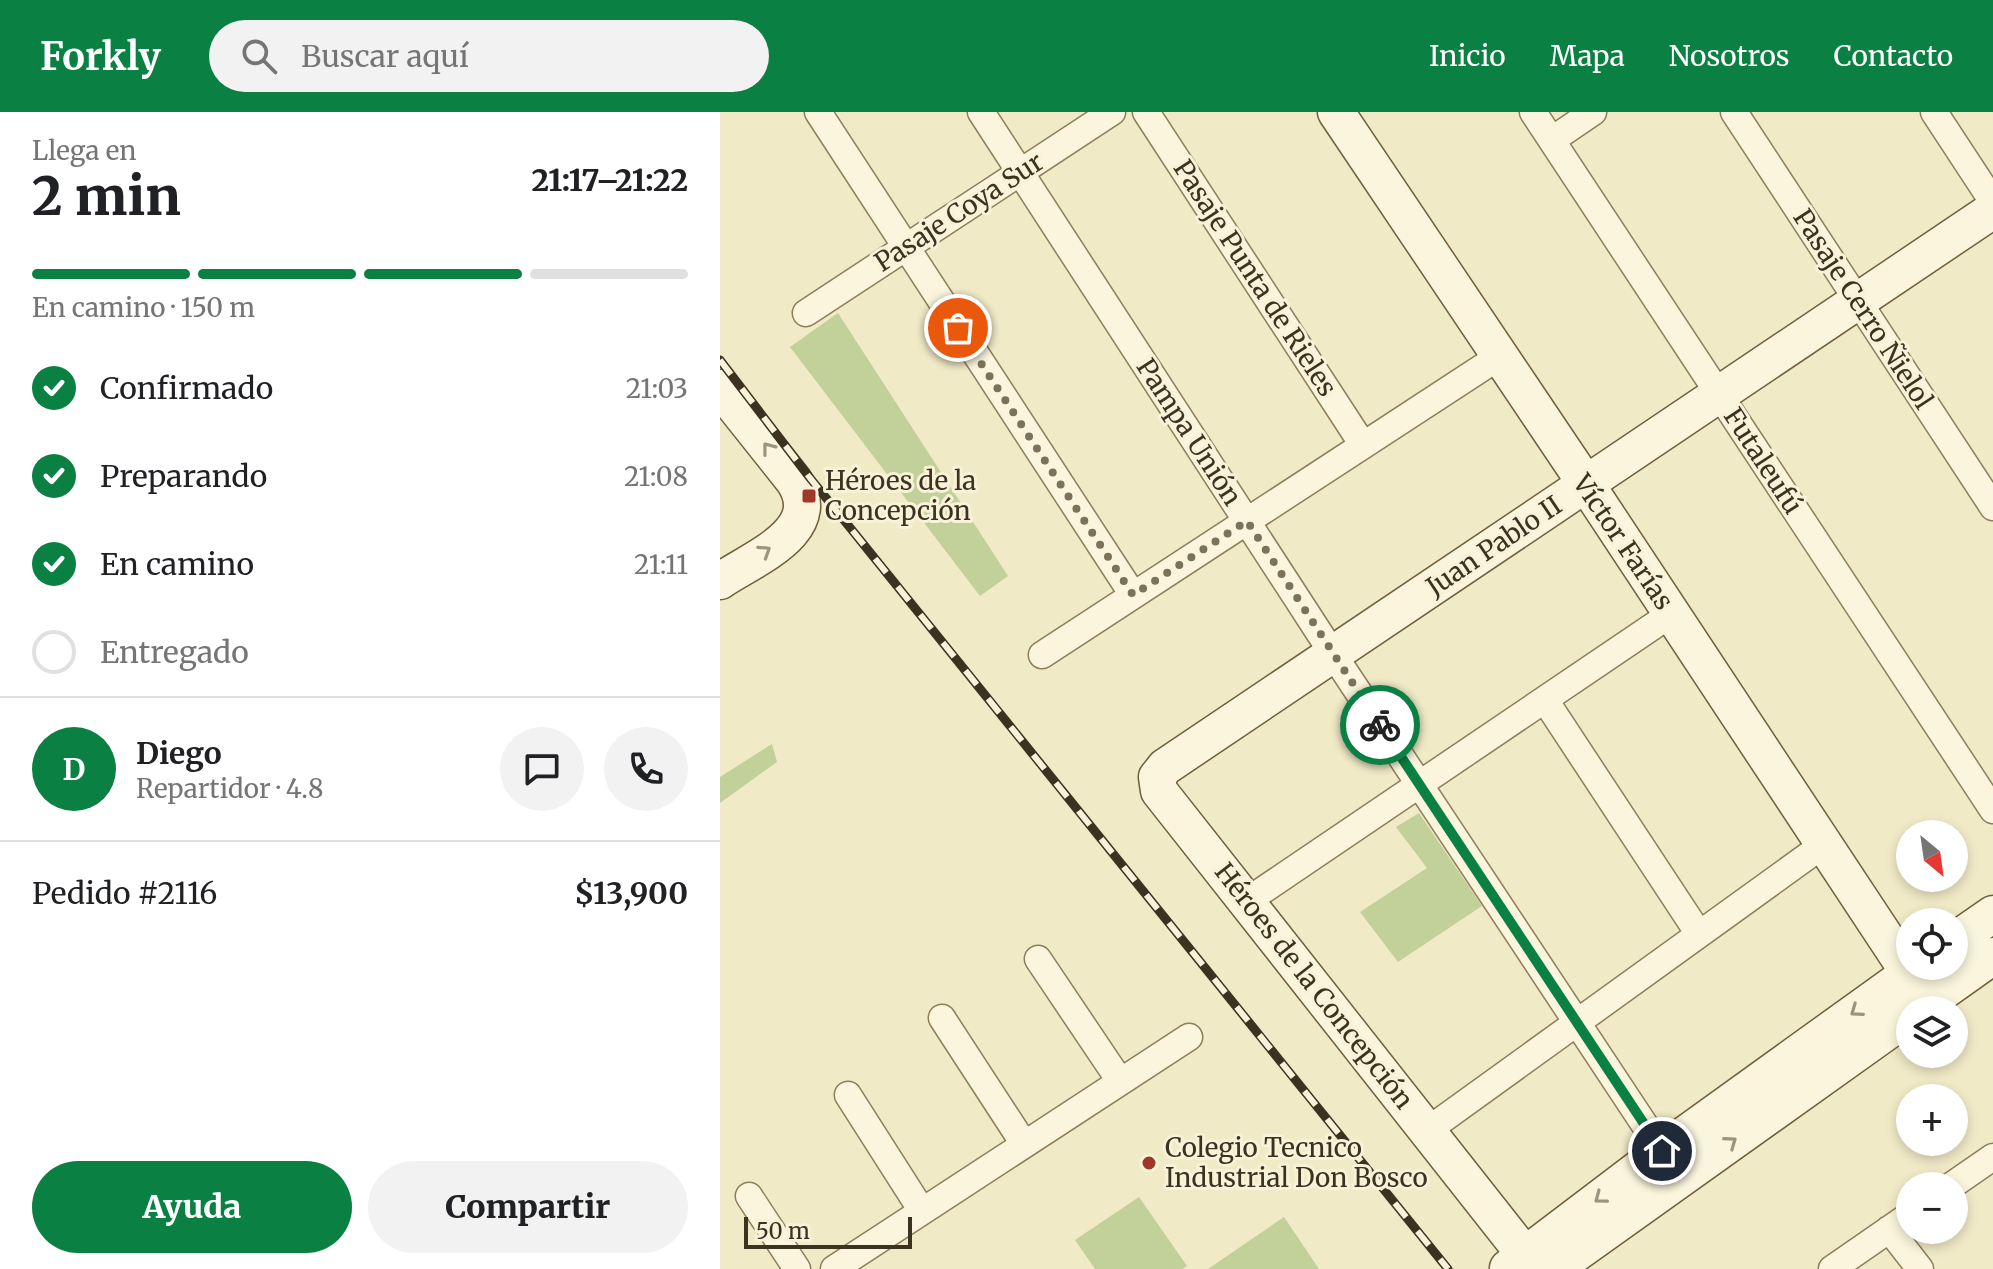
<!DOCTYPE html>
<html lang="es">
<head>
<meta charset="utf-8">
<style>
	body { margin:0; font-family:Merriweather,serif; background:#f2f2f2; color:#202124; height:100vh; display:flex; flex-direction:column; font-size:30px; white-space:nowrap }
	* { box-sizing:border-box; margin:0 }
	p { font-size:26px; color:#757577 }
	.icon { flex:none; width:44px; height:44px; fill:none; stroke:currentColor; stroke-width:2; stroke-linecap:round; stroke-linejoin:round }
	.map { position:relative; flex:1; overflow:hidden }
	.sheet { display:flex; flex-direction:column; background:#fff; width:720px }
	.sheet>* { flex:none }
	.needle { width:52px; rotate:151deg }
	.controls { position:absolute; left:1176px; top:708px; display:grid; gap:16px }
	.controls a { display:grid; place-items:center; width:72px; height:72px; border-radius:50%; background:#fff; box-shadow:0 4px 12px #0003; font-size:40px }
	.scale { position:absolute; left:24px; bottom:20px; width:168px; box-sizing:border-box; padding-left:8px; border:4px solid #3d3220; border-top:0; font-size:22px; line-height:28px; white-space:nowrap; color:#3d3220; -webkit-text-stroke:6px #f7f2d8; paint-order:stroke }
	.pin { position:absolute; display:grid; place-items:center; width:68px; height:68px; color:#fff; margin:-34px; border:4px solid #fff; border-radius:50%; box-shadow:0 2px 8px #0007 }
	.courier { position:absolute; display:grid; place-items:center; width:80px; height:80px; margin:-40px; border:6px solid #0b8043; border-radius:50%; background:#fff; color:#222; box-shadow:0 2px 10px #0007 }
	.headline em { font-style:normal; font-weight:800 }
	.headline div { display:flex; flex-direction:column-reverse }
	.headline { display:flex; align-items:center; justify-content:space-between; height:136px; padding:0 32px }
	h1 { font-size:52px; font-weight:800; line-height:60px }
	.bar { display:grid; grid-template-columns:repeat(4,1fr); gap:12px 8px; align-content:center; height:96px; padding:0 32px }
	.bar i { height:10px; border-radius:6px; background:#e0e0e0 }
	.bar .selected { background:#0b8043 }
	.bar p { grid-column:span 4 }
	.line { display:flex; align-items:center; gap:20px; padding:0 32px; border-top:2px solid #e0e0e0 }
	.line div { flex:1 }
	.round { display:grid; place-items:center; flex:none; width:84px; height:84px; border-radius:42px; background:#f2f2f2 }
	ol { padding:0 32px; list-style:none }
	li { display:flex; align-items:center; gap:24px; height:88px }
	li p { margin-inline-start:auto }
	li .icon { padding:8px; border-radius:50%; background:#0b8043; color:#fff; stroke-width:4 }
	li:last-child { color:#757577 }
	li i { width:44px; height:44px; border:4px solid #e0e0e0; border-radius:50% }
	.cta { display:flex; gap:16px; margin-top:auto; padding:16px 32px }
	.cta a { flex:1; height:92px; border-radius:48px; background:#0b8043; color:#fff; font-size:32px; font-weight:800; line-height:92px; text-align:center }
	.cta a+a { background:#f2f2f2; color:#202124 }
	header { display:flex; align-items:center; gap:48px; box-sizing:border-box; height:112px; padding:0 40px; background:#0b8043; color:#fff }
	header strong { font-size:38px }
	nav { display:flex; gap:44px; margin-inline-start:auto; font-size:28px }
	.search { width:560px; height:72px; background:#f2f2f2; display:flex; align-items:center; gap:20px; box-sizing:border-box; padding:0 28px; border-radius:44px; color:#757577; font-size:30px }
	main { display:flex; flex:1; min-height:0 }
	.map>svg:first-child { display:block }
</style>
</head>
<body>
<header>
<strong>Forkly</strong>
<div class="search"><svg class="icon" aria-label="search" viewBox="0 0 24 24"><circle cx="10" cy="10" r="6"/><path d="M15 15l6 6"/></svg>Buscar aquí</div>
<nav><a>Inicio</a><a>Mapa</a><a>Nosotros</a><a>Contacto</a></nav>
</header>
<main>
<section class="sheet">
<div class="headline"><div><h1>2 min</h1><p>Llega en</p></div><em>21:17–21:22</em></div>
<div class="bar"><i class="selected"></i><i class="selected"></i><i class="selected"></i><i></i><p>En camino · 150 m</p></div>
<ol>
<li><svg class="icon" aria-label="check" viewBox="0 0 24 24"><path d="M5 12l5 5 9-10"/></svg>Confirmado<p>21:03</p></li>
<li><svg class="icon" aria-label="check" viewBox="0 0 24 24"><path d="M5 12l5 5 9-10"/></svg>Preparando<p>21:08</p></li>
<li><svg class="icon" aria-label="check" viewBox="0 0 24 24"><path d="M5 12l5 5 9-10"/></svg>En camino<p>21:11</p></li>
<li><i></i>Entregado</li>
</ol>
<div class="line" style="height:144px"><b class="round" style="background:#0b8043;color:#fff">D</b><div><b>Diego</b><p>Repartidor · 4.8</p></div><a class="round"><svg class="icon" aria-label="chat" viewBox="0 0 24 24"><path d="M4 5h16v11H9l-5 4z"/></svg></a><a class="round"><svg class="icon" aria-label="phone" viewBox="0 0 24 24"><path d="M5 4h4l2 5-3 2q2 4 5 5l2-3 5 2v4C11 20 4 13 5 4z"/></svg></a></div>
<div class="line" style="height:104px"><div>Pedido #2116</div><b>$13,900</b></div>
<div class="cta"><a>Ayuda</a><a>Compartir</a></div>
</section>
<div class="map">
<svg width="1273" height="1157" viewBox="0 0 1273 1157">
	<rect width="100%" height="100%" fill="#f0eac7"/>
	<path fill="#c2d09a" d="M 118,201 L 288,464 L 260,484 L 70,235 Z
		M 52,632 L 57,650 L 0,691 L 0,665 Z
		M 699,701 L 762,794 L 678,850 L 640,800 L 707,756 L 676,715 Z
		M 419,1085 L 467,1154 L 462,1157 L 375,1157 L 355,1128 Z
		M 564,1105 L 599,1157 L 488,1157 Z"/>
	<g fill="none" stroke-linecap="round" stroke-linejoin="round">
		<defs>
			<path id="street" d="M 98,0 L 413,483
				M 261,0 L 613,542 L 942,1039
				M 426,0 L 643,333
				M 813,0 L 1273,698
				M 1014,0 L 1273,395
				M 1214,0 L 1273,90
				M 832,28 L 873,0
				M 86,201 L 392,0
				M 322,543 L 780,244
				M 825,588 L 979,822
				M 527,789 L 951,502
				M 318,847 L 400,969
				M 222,906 L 304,1032
				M 128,983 L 202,1099
				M 708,1018 L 1103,733
				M 1231,1074 L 1273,1045
				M 29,1084 L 77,1157
				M 1169,1117 L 1200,1157
				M 114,1157 L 469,925
				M 1112,1157 L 1190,1103"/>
			<path id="secondary" d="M 616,0 L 866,372 L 1189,861
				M 0,276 L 74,369 C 106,419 34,446 0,469
				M 1234,829 L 1273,802
				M 1197,898 L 1273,844
				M 788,1156 L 942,1039 L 1199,854
				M 816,1157 L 439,679 L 437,665 L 445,655 L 1273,98
				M 834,1157 L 1190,903"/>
		</defs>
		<use href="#street" stroke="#8e7d5b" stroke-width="29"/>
		<use href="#secondary" stroke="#705e3e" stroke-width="39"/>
		<use href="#street" stroke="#faf5dc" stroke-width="26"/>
		<use href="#secondary" stroke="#faf5dc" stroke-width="36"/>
		<defs>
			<path id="rail" d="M 0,248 L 90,366 L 728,1157"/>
		</defs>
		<use href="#rail" stroke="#3d3220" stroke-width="9"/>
		<use href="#rail" stroke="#f7f2d8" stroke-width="6" stroke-dasharray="18" stroke-linecap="butt"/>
	</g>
	<defs><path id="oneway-chevron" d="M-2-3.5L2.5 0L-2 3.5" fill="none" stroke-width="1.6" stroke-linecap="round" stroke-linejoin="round" transform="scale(2)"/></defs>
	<g stroke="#9c947e">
		<use href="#oneway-chevron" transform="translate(48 336) rotate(-128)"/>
		<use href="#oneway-chevron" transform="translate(45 439) rotate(-33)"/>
		<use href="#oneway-chevron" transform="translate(1136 899) rotate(144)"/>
		<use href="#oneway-chevron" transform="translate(1011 1030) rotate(-36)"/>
		<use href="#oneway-chevron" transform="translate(880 1086) rotate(143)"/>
	</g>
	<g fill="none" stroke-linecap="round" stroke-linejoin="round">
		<path stroke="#7c725a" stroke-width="8" stroke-dasharray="0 14.4" d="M 238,216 L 413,483 L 527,409 L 660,613"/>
		<path stroke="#0b8043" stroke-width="10" d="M 660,613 L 942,1039"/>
	</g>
	<g fill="#9f3829" stroke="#f7f2d8" stroke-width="3">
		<rect x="81" y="376" width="16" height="16" rx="4"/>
		<circle cx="429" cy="1051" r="8"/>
	</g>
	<g text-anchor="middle" stroke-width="6" stroke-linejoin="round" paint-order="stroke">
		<g font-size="26" fill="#3d3220" stroke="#f7f2d8">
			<text transform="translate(239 100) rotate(-33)" y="9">Pasaje Coya Sur</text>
			<text transform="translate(535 166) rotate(57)" y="9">Pasaje Punta de Rieles</text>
			<text transform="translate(1143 197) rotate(57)" y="9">Pasaje Cerro Ñielol</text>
			<text transform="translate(469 320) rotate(57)" y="9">Pampa Unión</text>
			<text transform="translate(1043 349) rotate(57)" y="9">Futaleufú</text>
			<text transform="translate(903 430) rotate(56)" y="9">Víctor Farías</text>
			<text transform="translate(774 434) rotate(-34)" y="9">Juan Pablo II</text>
			<text transform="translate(594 874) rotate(52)" y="9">Héroes de la Concepción</text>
		</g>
		<g font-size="26" fill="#3d3220" stroke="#f7f2d8" text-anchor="start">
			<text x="105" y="378">Héroes de la<tspan x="105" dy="30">Concepción</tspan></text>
			<text x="445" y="1045">Colegio Tecnico<tspan x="445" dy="30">Industrial Don Bosco</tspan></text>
		</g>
	</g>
</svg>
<div class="controls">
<a><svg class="needle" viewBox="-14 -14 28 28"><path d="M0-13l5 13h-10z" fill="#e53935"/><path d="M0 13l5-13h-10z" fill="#757577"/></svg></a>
<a><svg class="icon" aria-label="locate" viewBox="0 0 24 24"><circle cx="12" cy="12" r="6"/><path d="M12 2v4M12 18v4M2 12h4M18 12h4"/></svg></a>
<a><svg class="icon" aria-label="layers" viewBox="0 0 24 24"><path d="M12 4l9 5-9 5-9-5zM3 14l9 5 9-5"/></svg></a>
<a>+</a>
<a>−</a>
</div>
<div class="scale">50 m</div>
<div class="pin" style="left:238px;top:216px;background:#ea580c"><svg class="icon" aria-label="bag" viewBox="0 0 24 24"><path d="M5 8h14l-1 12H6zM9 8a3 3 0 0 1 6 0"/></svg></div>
<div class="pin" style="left:942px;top:1039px;background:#1f2937"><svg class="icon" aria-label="home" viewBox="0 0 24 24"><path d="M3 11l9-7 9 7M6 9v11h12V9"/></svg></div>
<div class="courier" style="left:660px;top:613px"><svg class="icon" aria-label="bike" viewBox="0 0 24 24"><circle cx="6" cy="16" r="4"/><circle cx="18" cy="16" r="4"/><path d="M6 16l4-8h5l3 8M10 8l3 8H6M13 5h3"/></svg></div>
</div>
</main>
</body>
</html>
